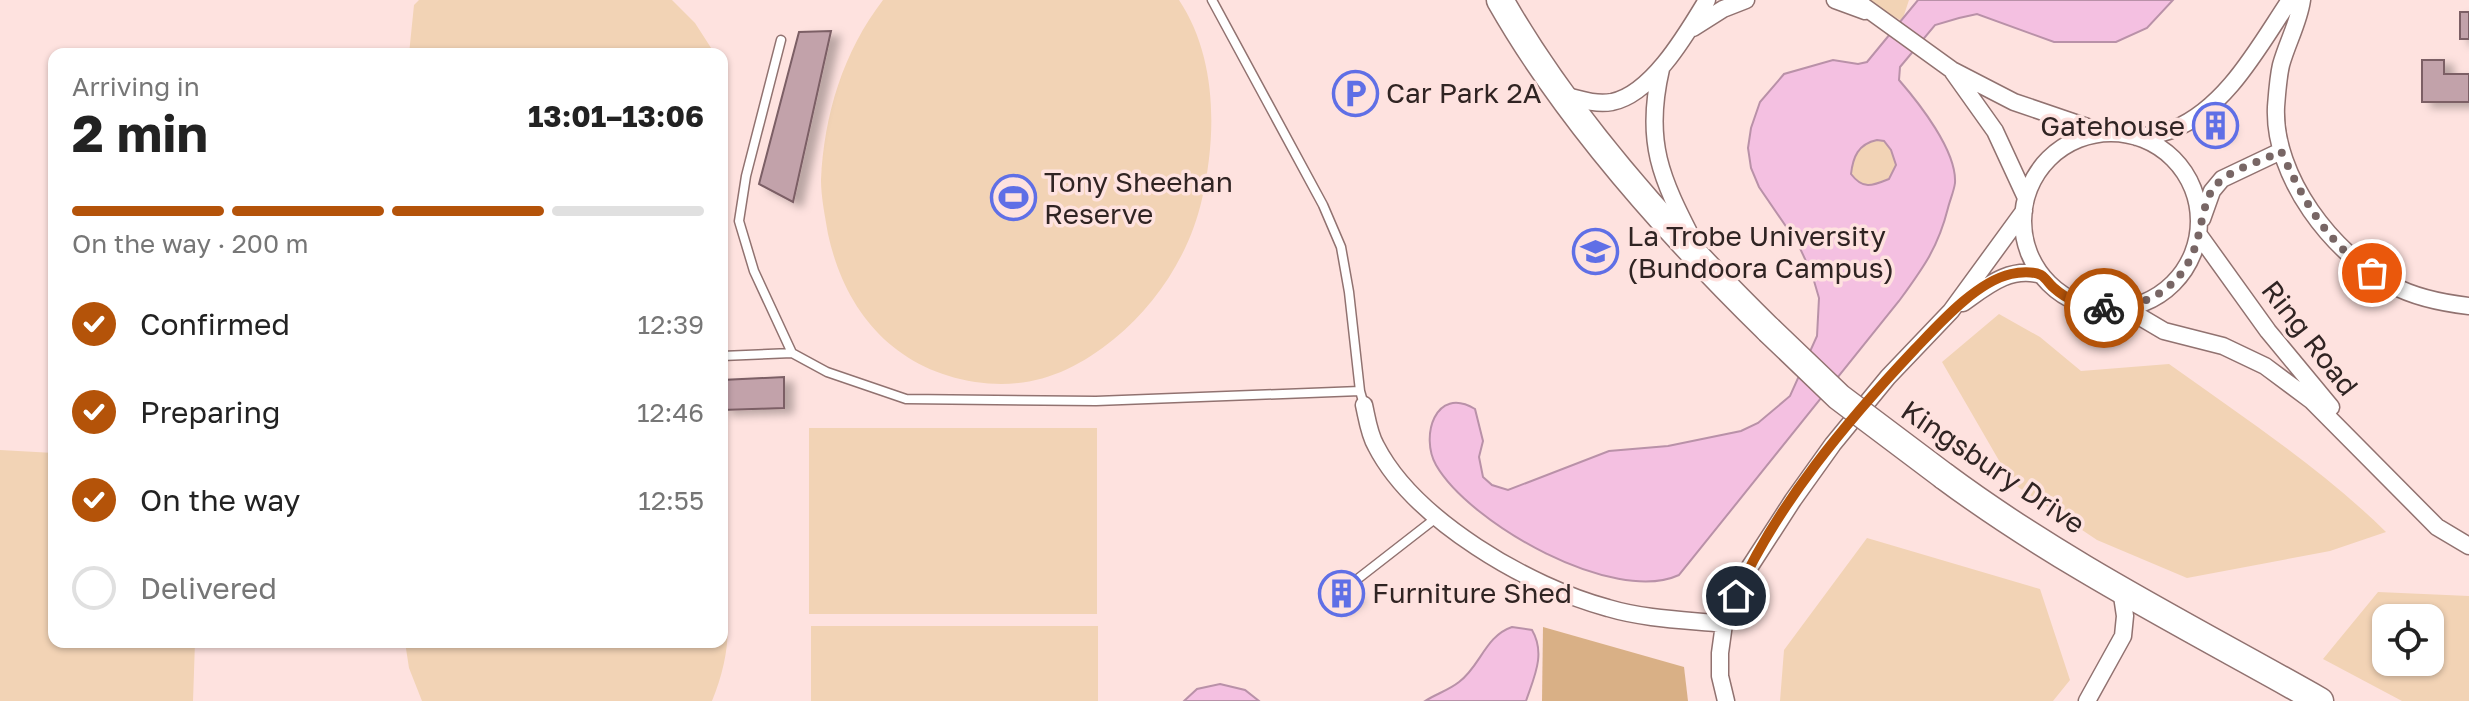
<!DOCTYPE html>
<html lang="en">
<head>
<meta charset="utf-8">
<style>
	body { margin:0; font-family:"Golos Text",sans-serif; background:#f6f6f6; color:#222; height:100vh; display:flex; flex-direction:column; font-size:30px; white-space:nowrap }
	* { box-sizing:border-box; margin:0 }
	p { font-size:26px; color:#767676 }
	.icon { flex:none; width:44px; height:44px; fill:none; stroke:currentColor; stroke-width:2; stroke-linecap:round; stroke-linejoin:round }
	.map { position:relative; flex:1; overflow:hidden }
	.details { position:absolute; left:48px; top:48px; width:680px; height:600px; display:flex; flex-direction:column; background:#fff; border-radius:16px; box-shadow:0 2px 6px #0004 }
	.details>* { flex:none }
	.controls { position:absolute; left:2372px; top:604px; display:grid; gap:16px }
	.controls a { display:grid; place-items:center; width:72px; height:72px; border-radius:16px; background:#fff; box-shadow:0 2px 6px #0004; font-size:40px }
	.pin { position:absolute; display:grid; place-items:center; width:68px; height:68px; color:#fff; margin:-34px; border:4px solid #fff; border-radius:50%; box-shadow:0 2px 8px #0007 }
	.courier { position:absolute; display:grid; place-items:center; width:80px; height:80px; margin:-40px; border:6px solid #b45309; border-radius:50%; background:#fff; color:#222; box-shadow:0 2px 10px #0007 }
	.head em { font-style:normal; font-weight:700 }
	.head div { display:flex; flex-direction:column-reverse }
	.head { display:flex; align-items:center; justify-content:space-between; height:136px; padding:0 24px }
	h1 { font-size:52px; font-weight:700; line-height:60px }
	.bar { display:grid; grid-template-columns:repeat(4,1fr); gap:12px 8px; align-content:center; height:96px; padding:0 24px }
	.bar i { height:10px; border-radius:6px; background:#e0e0e0 }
	.bar .on { background:#b45309 }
	.bar p { grid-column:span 4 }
	ol { padding:0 24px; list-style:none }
	li { display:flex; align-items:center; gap:24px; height:88px }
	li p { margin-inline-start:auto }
	li .icon { padding:8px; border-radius:50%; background:#b45309; color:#fff; stroke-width:4 }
	li:last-child { color:#767676 }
	li i { width:44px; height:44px; border:4px solid #e0e0e0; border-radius:50% }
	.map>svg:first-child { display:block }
</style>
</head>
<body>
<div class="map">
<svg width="2469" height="701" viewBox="0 0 2469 701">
	<defs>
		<filter id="shadow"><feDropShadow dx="9" dy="5" stdDeviation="4" flood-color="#0004"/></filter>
	</defs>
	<rect width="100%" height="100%" fill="#fee2df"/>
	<path fill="#f2d3b5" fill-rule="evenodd" d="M 419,0 L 672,0 L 695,23 L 715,54 L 409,54 L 414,5 Z
		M 883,0 L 1179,0 C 1217,57 1217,134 1202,199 C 1190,253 1157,304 1114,339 C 1072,373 1030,390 975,382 C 894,369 845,312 828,234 C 825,216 821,197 821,180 C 824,115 843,52 883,0 Z
		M 1863,0 L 1909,0 L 1902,21 Z
		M 1877,140 L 1884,141 L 1891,150 L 1896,165 L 1889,180 C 1872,186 1863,190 1851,175 C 1853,157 1858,144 1877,140 Z
		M 1999,314 L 2040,337 L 2081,371 L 2169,364 C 2243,417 2321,468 2386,532 L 2330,551 L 2187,578 L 2097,540 L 2012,483 L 1942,362 Z
		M 809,428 L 1097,428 L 1097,614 L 809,614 Z
		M 0,450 L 54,453 L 54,642 L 195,642 L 193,701 L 0,701 Z
		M 1867,538 L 2040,589 L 2070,680 L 2053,701 L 1780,701 L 1784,650 Z
		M 722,583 C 733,624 728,662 712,701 L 422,701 L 409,668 L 405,642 L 722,642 Z
		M 2378,592 L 2469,596 L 2469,701 L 2402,701 L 2323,659 ZM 2386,618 L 2430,618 L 2430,662 L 2386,662 Z
		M 811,626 L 1098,626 L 1098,701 L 811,701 Z"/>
	<path fill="#d9b086" d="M 1543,627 L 1684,667 L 1688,701 L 1542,701 Z"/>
	<path fill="#f4c0e1" stroke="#b991a8" stroke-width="2" fill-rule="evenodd" d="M 1918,0 L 2173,0 L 2147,28 L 2116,42 L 2054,42 L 1977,14 L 1959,18 L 1935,25 L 1900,67 L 1899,80 C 1919,103 1957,151 1955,183 C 1954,191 1950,200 1948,208 C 1938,248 1923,268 1899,301 L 1679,575 C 1614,605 1470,524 1436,465 C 1420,437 1435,385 1475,409 L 1483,441 L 1479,457 L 1483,477 L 1492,485 L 1508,490 L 1609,451 L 1668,446 L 1741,431 L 1758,423 L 1790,396 L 1817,336 L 1819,298 L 1812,274 L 1798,244 L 1759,187 L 1751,168 L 1748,148 L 1751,128 L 1760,102 L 1784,74 L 1833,60 L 1858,64 L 1867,62 ZM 1877,140 L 1884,141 L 1891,150 L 1896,165 L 1889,179 C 1872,186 1863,190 1851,174 C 1853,157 1858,144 1877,140 Z
		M 1512,627 L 1532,630 C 1546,654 1534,677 1526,701 L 1425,701 C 1436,694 1449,690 1459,682 C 1480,667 1485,636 1512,627 Z
		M 1220,684 L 1245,690 L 1259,701 L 1184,701 L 1197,689 Z"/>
	<path fill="#c2a2aa" stroke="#7b5e65" stroke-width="2" filter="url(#shadow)" d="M 2460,12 L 2469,12 L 2469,39 L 2460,39 Z
		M 831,31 L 793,202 L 759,184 L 799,32 Z
		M 2422,60 L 2444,60 L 2444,74 L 2469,74 L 2469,102 L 2422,102 Z
		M2206 126a10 10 0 1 1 20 0a10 10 0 1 1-20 0Z
		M 784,377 L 784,408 L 722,410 L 722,380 Z
		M 1341,584 L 1356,597 L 1339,609 L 1328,597 Z"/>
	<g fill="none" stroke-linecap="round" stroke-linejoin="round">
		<defs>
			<path id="lane" d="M 1212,0 L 1323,205 L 1341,247 L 1349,292 L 1360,391 L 1364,405
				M 781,40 L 746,176 L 739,221 L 754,271 L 792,353
				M 722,356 L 792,353 L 827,372 L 906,399 L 1096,401 L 1360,391
				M 1346,588 L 1436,518"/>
			<path id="street" d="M 1835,0 L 1865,11
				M 1855,0 L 1952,70 L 2014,102 L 2102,132
				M 2302,0 C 2299,22 2287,43 2281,65 C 2278,78 2277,94 2276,107 C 2273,177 2333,254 2392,285 C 2416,298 2443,303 2469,306
				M 1693,28 L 1723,9 L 1746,0
				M 1661,69 C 1644,142 1661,178 1694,242
				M 1953,72 L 1995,131 L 2026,198
				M 1563,95 C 1579,99 1595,105 1612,102 C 1652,94 1687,33 1707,0
				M2023 221a88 88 0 1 1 176 0a88 88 0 1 1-176 0Z
				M 2137,137 C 2150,135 2163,134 2174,129 C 2227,107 2259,46 2290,0
				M 2202,219 L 2212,191 L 2222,179 L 2281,151
				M 2199,235 L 2268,331 L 2331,407
				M 1963,303 C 1987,286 2010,266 2041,275
				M 2125,308 L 2164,331 L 2223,346 L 2265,366 L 2312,401 L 2437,527 L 2469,546
				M 1364,405 C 1367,418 1369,434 1376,446 C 1414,520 1529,587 1608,608 C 1645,619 1685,620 1724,624
				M 1726,701 L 1720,676 L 1720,653 L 1724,624 L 1749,568 L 1793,500 L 1833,444 L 1888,377 L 1951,311 L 2024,211
				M 2087,701 L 2123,636 L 2125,616 L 2121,589"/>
			<path id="primary" d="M 1500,0 C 1568,120 1671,234 1769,330
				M 1944,476 C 2061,563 2193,629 2320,701"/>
		</defs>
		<use href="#lane" stroke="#917270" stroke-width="11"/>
		<use href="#street" stroke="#917270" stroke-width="19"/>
		<use href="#primary" stroke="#917270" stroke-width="29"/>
		<use href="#lane" stroke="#fff" stroke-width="8"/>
		<use href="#street" stroke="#fff" stroke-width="16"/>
		<use href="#primary" stroke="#fff" stroke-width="26"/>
		<defs>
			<path id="primary-bridge" d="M 1769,330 L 1839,397 L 1944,476"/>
		</defs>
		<use href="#primary-bridge" stroke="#917270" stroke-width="29" stroke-linecap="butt"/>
		<use href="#primary-bridge" stroke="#fff" stroke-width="26"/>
	</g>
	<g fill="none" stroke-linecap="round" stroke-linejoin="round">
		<path stroke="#786665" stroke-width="8" stroke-dasharray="0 14.4" d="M 2104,308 C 2151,308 2187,283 2198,237 C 2202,222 2204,204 2212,190 C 2226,169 2260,163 2281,151 C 2303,200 2327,243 2372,273"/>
		<path stroke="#b45309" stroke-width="10" d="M 1736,596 C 1777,504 1847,421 1915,349 C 1939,324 1976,282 2011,274 C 2019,272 2033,271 2041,275 C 2046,278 2050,285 2054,288 C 2067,300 2087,308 2104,308"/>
	</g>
	<defs>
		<symbol id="parking-ring" viewBox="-11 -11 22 22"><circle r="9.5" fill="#fee2df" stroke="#5f6fe6" stroke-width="1.5"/><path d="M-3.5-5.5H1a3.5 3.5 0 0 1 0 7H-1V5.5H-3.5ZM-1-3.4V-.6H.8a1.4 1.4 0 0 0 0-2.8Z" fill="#5f6fe6"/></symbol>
		<symbol id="building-ring" viewBox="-11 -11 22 22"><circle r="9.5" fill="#fee2df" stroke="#5f6fe6" stroke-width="1.5"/><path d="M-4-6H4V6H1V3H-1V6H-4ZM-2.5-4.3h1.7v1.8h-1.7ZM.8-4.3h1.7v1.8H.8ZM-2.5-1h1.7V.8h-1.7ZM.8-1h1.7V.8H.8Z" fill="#5f6fe6"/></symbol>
		<symbol id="stadium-ring" viewBox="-11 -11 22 22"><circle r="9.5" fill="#fee2df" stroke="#5f6fe6" stroke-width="1.5"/><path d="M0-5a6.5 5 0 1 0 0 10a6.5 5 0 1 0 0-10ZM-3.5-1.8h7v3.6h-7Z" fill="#5f6fe6"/></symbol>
		<symbol id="university-ring" viewBox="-11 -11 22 22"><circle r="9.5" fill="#fee2df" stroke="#5f6fe6" stroke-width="1.5"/><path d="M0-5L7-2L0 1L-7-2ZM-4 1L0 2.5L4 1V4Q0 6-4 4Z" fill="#5f6fe6"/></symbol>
	</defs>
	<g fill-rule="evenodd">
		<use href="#parking-ring" x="1330" y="68" width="51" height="51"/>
		<use href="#building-ring" x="2190" y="100" width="51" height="51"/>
		<use href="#stadium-ring" x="988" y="172" width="51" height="51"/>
		<use href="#university-ring" x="1570" y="226" width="51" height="51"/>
		<use href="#building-ring" x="1316" y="568" width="51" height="51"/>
	</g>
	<g text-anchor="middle" stroke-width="7" stroke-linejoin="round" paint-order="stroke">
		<g font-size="28" fill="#302423" stroke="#fee2df" text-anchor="start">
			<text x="1386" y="103">Car Park 2A</text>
			<text x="2185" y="136" text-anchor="end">Gatehouse</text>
			<text x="1044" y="192">Tony Sheehan<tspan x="1044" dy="32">Reserve</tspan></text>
			<text x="1627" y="246">La Trobe University<tspan x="1627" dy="32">(Bundoora Campus)</tspan></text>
			<text x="1372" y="603">Furniture Shed</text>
		</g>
		<g font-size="28" fill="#302423" stroke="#fee2df">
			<text transform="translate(2310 338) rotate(52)" y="10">Ring Road</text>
			<text transform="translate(1993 467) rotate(34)" y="10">Kingsbury Drive</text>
		</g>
	</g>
</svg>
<div class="controls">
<a><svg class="icon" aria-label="locate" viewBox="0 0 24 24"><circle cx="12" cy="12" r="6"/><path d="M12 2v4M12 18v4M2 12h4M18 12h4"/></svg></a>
</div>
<div class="pin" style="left:2372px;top:273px;background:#ea580c"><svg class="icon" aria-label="bag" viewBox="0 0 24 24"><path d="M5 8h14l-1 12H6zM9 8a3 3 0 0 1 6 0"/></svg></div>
<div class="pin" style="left:1736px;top:596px;background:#1f2937"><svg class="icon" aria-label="home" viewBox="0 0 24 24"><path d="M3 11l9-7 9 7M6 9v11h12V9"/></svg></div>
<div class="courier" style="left:2104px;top:308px"><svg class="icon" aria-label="bike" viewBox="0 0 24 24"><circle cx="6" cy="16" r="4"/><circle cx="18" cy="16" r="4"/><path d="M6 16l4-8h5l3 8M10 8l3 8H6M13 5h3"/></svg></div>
<section class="details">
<div class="head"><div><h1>2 min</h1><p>Arriving in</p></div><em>13:01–13:06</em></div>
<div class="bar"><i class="on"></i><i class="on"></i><i class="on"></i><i></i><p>On the way · 200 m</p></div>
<ol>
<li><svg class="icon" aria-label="check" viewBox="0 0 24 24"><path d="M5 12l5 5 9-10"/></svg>Confirmed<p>12:39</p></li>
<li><svg class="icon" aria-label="check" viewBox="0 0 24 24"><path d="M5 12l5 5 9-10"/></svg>Preparing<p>12:46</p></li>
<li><svg class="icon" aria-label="check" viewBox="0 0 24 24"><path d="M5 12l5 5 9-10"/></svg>On the way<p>12:55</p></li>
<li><i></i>Delivered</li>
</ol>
</section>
</div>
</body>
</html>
